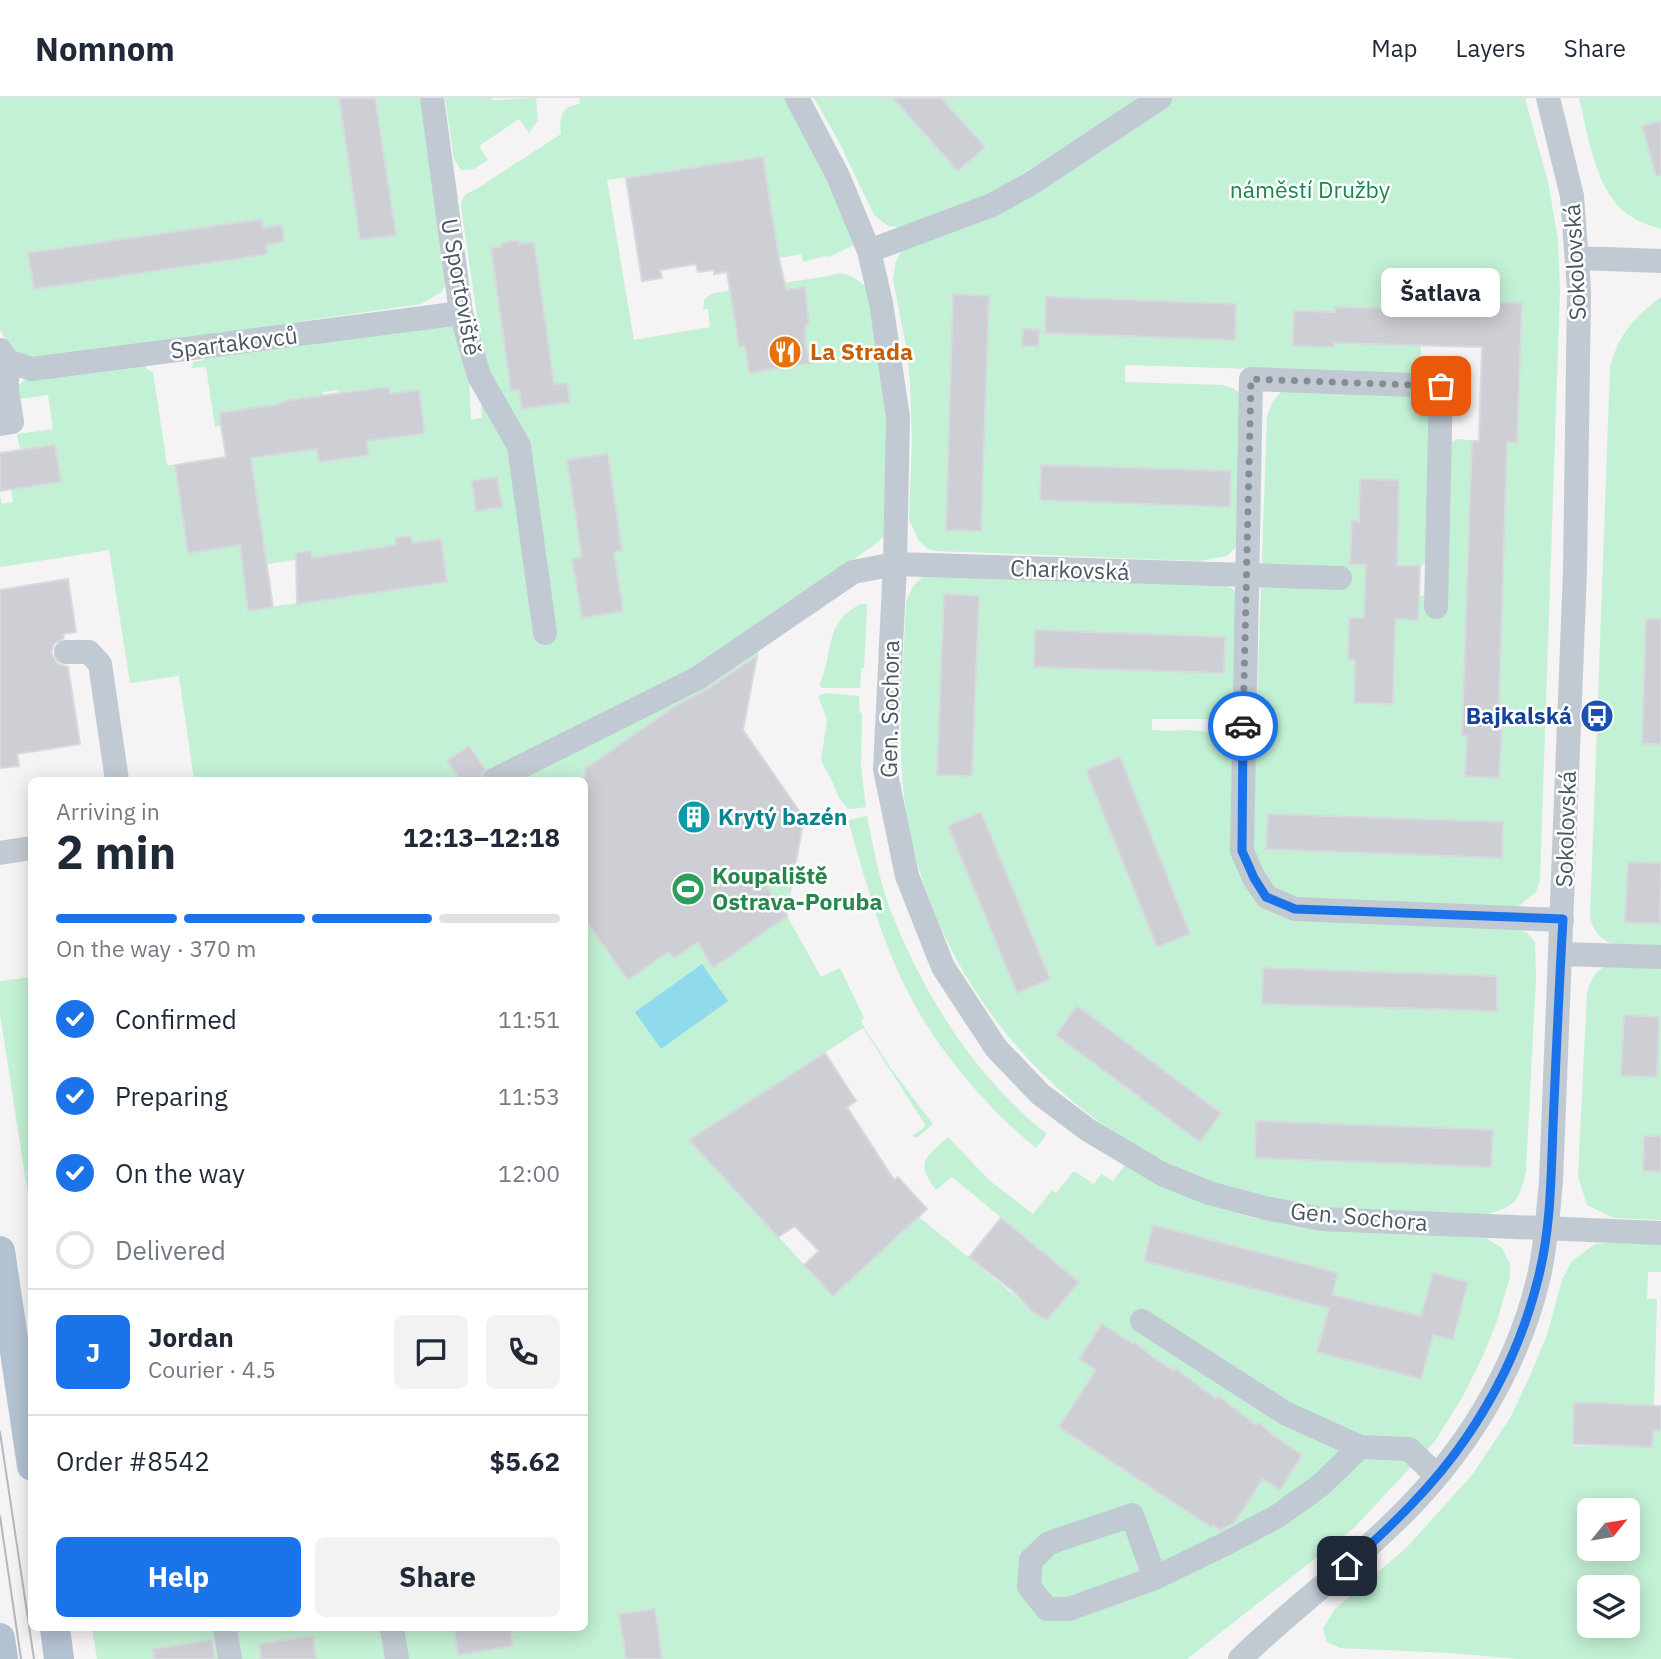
<!DOCTYPE html>
<html lang="en">
<head>
<meta charset="utf-8">
<style>
	body { margin:0; font-family:"IBM Plex Sans",sans-serif; background:#f2f2f3; color:#1f2937; height:100vh; display:flex; flex-direction:column; font-size:26px; white-space:nowrap }
	* { box-sizing:border-box; margin:0 }
	p { font-size:23px; color:#747a83 }
	.icon { flex:none; width:38px; height:38px; fill:none; stroke:currentColor; stroke-width:2; stroke-linecap:round; stroke-linejoin:round }
	.map { position:relative; flex:1; overflow:hidden }
	.sheet { position:absolute; left:28px; top:679px; width:560px; height:854px; display:flex; flex-direction:column; background:#fff; border-radius:10px; box-shadow:0 4px 18px #0003 }
	.sheet>* { flex:none }
	.needle { width:46px; rotate:60deg }
	.fabs { position:absolute; left:1577px; top:1400px; display:grid; gap:14px }
	.fabs a { display:grid; place-items:center; width:63px; height:63px; border-radius:10px; background:#fff; box-shadow:0 4px 18px #0003; font-size:35px }
	.pin { position:absolute; display:grid; place-items:center; width:60px; height:60px; color:#fff; margin:-30px; border-radius:14px; box-shadow:0 4px 10px #0006 }
	.courier { position:absolute; display:grid; place-items:center; width:70px; height:70px; margin:-35px; border:5px solid #1a73e8; border-radius:50%; background:#fff; color:#222; box-shadow:0 2px 9px #0007 }
	.bubble { position:absolute; height:49px; border-radius:10px; background:#fff; box-shadow:0 4px 18px #0003; font-size:23px; font-weight:700; line-height:49px; text-align:center }
	.overview em { font-style:normal; font-weight:700 }
	.overview div { display:flex; flex-direction:column-reverse }
	.overview { display:flex; align-items:center; justify-content:space-between; height:119px; padding:0 28px }
	h1 { font-size:46px; font-weight:700; line-height:52px }
	.bar { display:grid; grid-template-columns:repeat(4,1fr); gap:10px 7px; align-content:center; height:84px; padding:0 28px }
	.bar i { height:9px; border-radius:5px; background:#e0e1e3 }
	.bar .selected { background:#1a73e8 }
	.bar p { grid-column:span 4 }
	.line { display:flex; align-items:center; gap:18px; padding:0 28px; border-top:2px solid #e0e1e3 }
	.line div { flex:1 }
	.round { display:grid; place-items:center; flex:none; width:74px; height:74px; border-radius:10px; background:#f2f2f3 }
	ol { padding:0 28px; list-style:none }
	li { display:flex; align-items:center; gap:21px; height:77px }
	li p { margin-inline-start:auto }
	li .icon { padding:7px; border-radius:50%; background:#1a73e8; color:#fff; stroke-width:4 }
	li:last-child { color:#747a83 }
	li i { width:38px; height:38px; border:4px solid #e0e1e3; border-radius:50% }
	.primary-button { display:flex; gap:14px; margin-top:auto; padding:14px 28px }
	.primary-button a { flex:1; height:80px; border-radius:10px; background:#1a73e8; color:#fff; font-size:28px; font-weight:700; line-height:80px; text-align:center }
	.primary-button a+a { background:#f2f2f3; color:#1f2937 }
	header { display:flex; align-items:center; gap:42px; box-sizing:border-box; height:98px; padding:0 35px; background:#fff; border-bottom:2px solid #e0e1e3 }
	header strong { font-size:33px }
	nav { display:flex; gap:38px; margin-inline-start:auto; font-size:24px }
	.map>svg:first-child { display:block }
</style>
</head>
<body>
<header>
<strong>Nomnom</strong>
<nav><a>Map</a><a>Layers</a><a>Share</a></nav>
</header>
<div class="map">
<svg width="1661" height="1561" viewBox="0 0 1661 1561">
	<rect width="100%" height="100%" fill="#f5f3f3"/>
	<path fill="#c3f1d5" fill-rule="evenodd" d="M 0,0 L 428,0 L 448,184 L 441,194 L 421,206 L 36,262 L 11,251 L 0,232 Z
		M 445,0 L 492,0 L 493,2 L 536,0 L 538,22 L 529,35 L 519,21 L 479,48 L 488,62 L 474,71 L 461,72 L 454,61 Z
		M 579,0 L 789,0 L 858,145 L 829,159 L 825,158 L 803,164 L 801,156 L 779,160 L 763,59 L 607,82 L 634,242 L 710,229 L 708,211 L 703,211 L 705,200 L 714,195 L 830,178 C 846,169 859,184 872,193 L 888,299 L 886,436 L 877,445 L 825,481 L 759,550 L 743,632 L 806,722 L 803,724 L 787,818 L 821,879 L 840,870 L 864,920 L 861,923 L 864,929 L 892,972 L 933,1026 L 917,1040 L 912,1038 L 926,1028 L 863,930 L 689,1042 L 833,1198 L 919,1119 L 1046,1223 L 1079,1184 L 952,1079 L 936,1092 C 915,1065 925,1059 948,1039 L 989,1082 L 1033,1116 L 1052,1092 L 1056,1095 L 1074,1073 L 1094,1086 L 1101,1076 L 1113,1083 L 1125,1067 L 1198,1104 L 1257,1121 L 1317,1131 L 1486,1140 L 1502,1150 L 1510,1166 L 1510,1179 L 1497,1223 L 1483,1258 L 1463,1298 L 1435,1343 L 1354,1430 L 1187,1561 L 97,1561 L 92,1530 L 584,1530 L 584,682 L 194,682 L 179,578 L 130,585 L 109,452 L 0,469 L 0,398 L 2,406 L 13,404 L 11,391 L 61,383 L 55,347 L 20,352 L 17,336 L 53,331 L 48,297 L 18,301 L 17,290 L 24,282 L 145,263 L 146,271 L 153,274 L 167,367 L 175,367 L 188,455 L 240,447 L 248,512 L 447,484 L 441,441 L 412,445 L 411,438 L 396,447 L 312,460 L 296,455 L 296,462 L 267,466 L 251,360 L 317,351 L 319,364 L 369,357 L 366,343 L 425,335 L 418,292 L 390,296 L 389,289 L 338,295 L 337,292 L 323,294 L 323,297 L 274,306 L 274,313 L 215,329 L 206,269 L 192,270 L 193,264 L 204,262 L 203,255 L 450,225 L 468,254 L 471,322 L 482,320 L 477,250 L 481,246 L 461,108 C 462,96 468,95 478,90 L 561,36 C 559,19 561,8 580,6 Z
		M 814,0 L 1141,0 L 999,91 L 907,130 L 888,128 L 874,117 L 839,44 Z
		M 1171,0 L 1525,0 L 1548,84 L 1558,141 L 1560,193 L 1540,781 L 1536,794 L 1516,810 L 1301,803 L 1267,785 L 1252,751 L 1267,318 L 1273,303 L 1282,293 L 1431,298 L 1426,465 L 1420,468 L 1397,468 L 1359,424 L 1352,423 L 1351,466 L 1366,467 L 1364,520 L 1349,520 L 1348,561 L 1355,562 L 1354,605 L 1392,606 L 1395,521 L 1418,521 L 1419,497 L 1427,498 L 1452,344 L 1457,341 L 1479,343 L 1482,249 L 1421,248 L 1420,276 L 1125,267 L 1125,284 L 1222,287 L 1233,290 L 1242,298 L 1236,449 L 1227,458 L 1199,463 L 938,453 L 928,451 L 919,443 L 909,421 L 912,344 L 910,286 L 907,254 L 893,181 L 896,163 L 901,154 L 912,146 Z
		M 1579,0 L 1661,0 L 1661,131 C 1653,128 1643,126 1635,121 C 1595,99 1589,40 1579,0 Z
		M 1661,199 L 1661,849 C 1631,848 1600,855 1590,820 L 1610,269 C 1619,235 1634,220 1661,199 Z
		M 926,476 L 1214,483 L 1233,491 L 1240,501 L 1234,607 L 1222,617 L 1208,621 L 1152,621 L 1152,632 C 1185,635 1208,624 1233,650 L 1265,807 L 1517,829 L 1527,835 L 1535,844 L 1536,880 L 1526,1073 C 1520,1101 1516,1109 1487,1116 C 1410,1114 1330,1116 1255,1097 C 1081,1054 941,902 908,726 C 895,653 903,577 906,504 L 913,488 Z
		M 861,506 L 867,506 L 867,510 L 864,570 L 861,571 L 860,590 L 822,590 L 819,588 C 835,555 822,525 861,506 Z
		M 826,595 L 859,598 L 860,615 L 862,615 L 861,669 L 866,709 L 852,711 L 847,710 L 839,700 L 833,685 L 821,662 L 827,622 L 818,598 Z
		M 867,718 C 874,752 880,788 894,821 C 927,902 977,981 1047,1036 L 1036,1050 C 988,1011 939,954 910,898 C 881,843 865,781 848,722 Z
		M 1611,865 L 1661,865 L 1661,1122 L 1613,1120 L 1587,1107 L 1578,1078 L 1587,894 C 1592,879 1596,872 1611,865 Z
		M 31,879 L 32,879 L 31,1117 L 0,916 L 0,883 Z
		M 1625,1143 L 1661,1144 L 1661,1174 L 1648,1174 L 1647,1201 L 1657,1201 L 1654,1308 L 1575,1304 L 1573,1348 L 1651,1349 L 1652,1351 L 1653,1332 L 1661,1333 L 1661,1561 L 1520,1561 L 1450,1555 L 1340,1550 L 1327,1544 L 1323,1531 L 1334,1512 L 1407,1449 L 1472,1377 L 1510,1320 L 1529,1280 L 1547,1237 L 1562,1182 L 1572,1163 L 1595,1146 ZM 1589,1412 L 1628,1412 L 1628,1451 L 1589,1451 ZM 1589,1489 L 1628,1489 L 1628,1528 L 1589,1528 Z"/>
	<path fill="#90daee" d="M 702,866 L 728,903 L 661,951 L 635,914 Z"/>
	<path fill="#cdcfd5" stroke="#d7d9de" stroke-width="2" d="M 339,0 L 375,0 L 396,137 L 360,142 Z
		M 893,0 L 941,0 L 985,49 L 958,73 Z
		M 1661,23 L 1661,77 L 1656,78 L 1642,28 Z
		M 763,59 L 779,160 L 786,192 L 805,189 L 809,225 L 805,229 L 805,245 L 810,265 L 749,275 L 745,248 L 739,249 L 727,174 L 714,176 L 714,172 L 698,174 L 696,166 L 660,172 L 662,180 L 642,183 L 626,80 Z
		M 262,121 L 263,130 L 282,127 L 284,144 L 266,147 L 267,156 L 34,191 L 28,155 Z
		M 519,142 L 519,146 L 534,144 L 554,286 L 567,285 L 570,304 L 522,311 L 519,292 L 511,293 L 491,150 L 502,149 L 502,145 Z
		M 953,196 L 989,198 L 981,433 L 946,432 Z
		M 1046,199 L 1236,206 L 1235,242 L 1045,235 Z
		M 1486,203 L 1522,205 L 1517,345 L 1507,344 L 1499,606 L 1503,607 L 1499,680 L 1465,678 L 1467,638 L 1462,638 L 1472,343 L 1479,343 L 1482,249 L 1334,245 L 1334,249 L 1293,248 L 1294,213 L 1335,214 L 1335,209 L 1486,213 Z
		M 1023,231 L 1040,232 L 1038,248 L 1022,248 Z
		M 389,289 L 390,296 L 419,292 L 425,335 L 366,343 L 369,357 L 319,364 L 317,351 L 251,360 L 273,509 L 248,513 L 240,447 L 188,455 L 175,367 L 226,359 L 219,315 L 274,307 L 289,302 Z
		M 55,347 L 61,384 L 0,393 L 0,355 Z
		M 608,356 L 622,453 L 614,454 L 623,513 L 582,520 L 572,461 L 582,459 L 567,362 Z
		M 1041,367 L 1231,373 L 1230,409 L 1040,402 Z
		M 497,379 L 502,409 L 476,413 L 472,383 Z
		M 1360,381 L 1399,382 L 1397,468 L 1420,468 L 1418,522 L 1395,521 L 1393,606 L 1354,605 L 1355,562 L 1348,562 L 1349,520 L 1364,520 L 1366,467 L 1350,466 L 1352,423 L 1359,424 Z
		M 411,438 L 412,445 L 441,441 L 447,484 L 297,506 L 296,455 L 311,453 L 312,460 L 396,447 L 395,440 Z
		M 68,481 L 76,534 L 63,536 L 64,540 L 54,546 L 51,555 L 58,566 L 68,569 L 80,646 L 17,656 L 19,668 L 0,670 L 0,492 Z
		M 944,496 L 979,498 L 972,678 L 937,677 Z
		M 1646,521 L 1661,521 L 1661,646 L 1642,646 Z
		M 1035,532 L 1225,539 L 1224,575 L 1034,569 Z
		M 757,558 L 743,632 L 804,720 L 796,764 L 765,786 L 787,818 L 713,870 L 698,844 L 674,860 L 668,854 L 628,882 L 584,820 L 585,671 L 677,607 L 706,592 Z
		M 469,648 L 485,671 L 479,682 L 461,682 L 447,663 Z
		M 1120,659 L 1190,836 L 1157,849 L 1086,672 Z
		M 981,714 L 1050,881 L 1017,895 L 948,728 Z
		M 1268,716 L 1503,724 L 1502,760 L 1266,751 Z
		M 1628,764 L 1661,765 L 1660,826 L 1625,824 Z
		M 1263,870 L 1497,878 L 1497,913 L 1262,906 Z
		M 1077,908 L 1221,1015 L 1200,1044 L 1056,937 Z
		M 1624,917 L 1659,919 L 1657,979 L 1621,978 Z
		M 825,955 L 856,1003 L 847,1009 L 894,1082 L 898,1079 L 927,1111 L 833,1198 L 804,1167 L 819,1153 L 795,1128 L 778,1139 L 689,1042 Z
		M 1256,1023 L 1493,1032 L 1491,1069 L 1255,1060 Z
		M 1644,1038 L 1661,1038 L 1661,1074 L 1643,1073 Z
		M 1001,1120 L 1079,1184 L 1047,1222 L 1033,1214 L 1013,1193 L 969,1159 Z
		M 1153,1127 L 1338,1175 L 1332,1197 L 1421,1218 L 1433,1175 L 1468,1184 L 1453,1242 L 1433,1237 L 1421,1281 L 1317,1254 L 1329,1210 L 1144,1163 Z
		M 1102,1226 L 1133,1246 L 1135,1244 L 1151,1258 L 1174,1273 L 1175,1270 L 1216,1301 L 1218,1298 L 1256,1327 L 1259,1325 L 1275,1339 L 1302,1357 L 1280,1392 L 1263,1381 L 1234,1425 L 1220,1432 L 1213,1427 L 1211,1429 L 1059,1329 L 1096,1272 L 1079,1261 Z
		M 1574,1304 L 1661,1308 L 1661,1333 L 1653,1332 L 1652,1349 L 1573,1346 Z
		M 655,1511 L 662,1561 L 626,1561 L 619,1516 Z
		M 454,1530 L 510,1530 L 513,1548 L 458,1557 Z
		M 313,1538 L 316,1561 L 261,1561 L 259,1546 Z
		M 212,1542 L 215,1561 L 154,1561 L 153,1551 Z"/>
	<g fill="none" stroke-linecap="round" stroke-linejoin="round">
		<path stroke="#c1cad2" stroke-width="24" d="M 432,0 L 461,215 L 479,278 L 519,348 L 545,535
			M 797,0 L 838,78 L 869,153 L 881,205 L 898,319 L 895,466 L 885,671 L 907,778 L 943,869 L 996,950 L 1040,996 L 1088,1032 L 1162,1076 L 1209,1095 L 1265,1110 L 1322,1121 L 1661,1135
			M 869,153 L 992,107 L 1030,86 L 1160,0
			M 1578,160 L 1661,163
			M 0,252 L 7,263 L 7,293 L 12,324 L 0,326
			M 7,263 L 32,271 L 461,215
			M 1436,509 L 1441,288 L 1251,281 L 1242,753 L 1254,780 L 1267,799 L 1295,811 L 1562,822
			M 66,554 L 89,554 L 100,566 L 117,682
			M 494,682 L 698,580 L 853,474 L 895,466 L 1340,480
			M 0,755 L 32,750
			M 1561,856 L 1661,859
			M 1142,1223 L 1285,1315 L 1360,1349 L 1409,1351 L 1437,1378
			M 1155,1480 L 1132,1417 L 1049,1445 L 1031,1462 L 1029,1489 L 1047,1511 L 1069,1511 L 1155,1480 L 1229,1444 L 1278,1418 L 1322,1386 L 1360,1349
			M 225,1530 L 230,1561
			M 392,1530 L 397,1561
			M 1240,1561 C 1288,1514 1343,1474 1391,1427 C 1462,1360 1517,1273 1539,1178 C 1546,1147 1548,1115 1551,1083 L 1575,473 L 1579,192 L 1572,98 L 1548,0"/>
		<path stroke="#b3c2d1" stroke-width="30" d="M 0,1153 L 32,1368
			M 55,1530 L 59,1561
			M 0,1540 L 3,1561"/>
		<path stroke="#b5b8bd" stroke-width="2" d="M 0,1334 L 34,1561
			M 0,1418 L 21,1561"/>
	</g>
	<g fill="none" stroke-linecap="round" stroke-linejoin="round">
		<path stroke="#868d94" stroke-width="7" stroke-dasharray="0 12.6" d="M 1243,628 L 1251,281 L 1441,288"/>
		<path stroke="#1a73e8" stroke-width="9" d="M 1243,628 L 1242,753 L 1254,780 L 1266,799 L 1295,811 L 1563,821 C 1559,890 1556,959 1553,1028 C 1551,1079 1551,1131 1538,1181 C 1524,1238 1499,1292 1466,1340 C 1433,1389 1390,1429 1347,1468"/>
	</g>
	<defs>
		<symbol id="restaurant-disc" viewBox="-11 -11 22 22"><circle r="9.5" fill="#e8710a" stroke="#fff"/><path d="M-5-6h1v4h1v-4h1v4h1v-4h1v5L-1.5 .5V6h-2V.5L-5-1ZM5-6V6H3V1.5H1.5Q1.5-4 5-6Z" fill="#fff"/></symbol>
		<symbol id="bus-disc" viewBox="-11 -11 22 22"><circle r="9.5" fill="#1a4fb4" stroke="#fff"/><path d="M-5-6H5V4H4V6H2V4H-2V6H-4V4H-5ZM-3.5-4V0h7V-4ZM-3.5 1.2v1.5H-2V1.2ZM2 1.2v1.5H3.5V1.2Z" fill="#fff"/></symbol>
		<symbol id="building-disc" viewBox="-11 -11 22 22"><circle r="9.5" fill="#0f9aa8" stroke="#fff"/><path d="M-4-6H4V6H1V3H-1V6H-4ZM-2.5-4.3h1.7v1.8h-1.7ZM.8-4.3h1.7v1.8H.8ZM-2.5-1h1.7V.8h-1.7ZM.8-1h1.7V.8H.8Z" fill="#fff"/></symbol>
		<symbol id="stadium-disc" viewBox="-11 -11 22 22"><circle r="9.5" fill="#2e9e5b" stroke="#fff"/><path d="M0-5a6.5 5 0 1 0 0 10a6.5 5 0 1 0 0-10ZM-3.5-1.8h7v3.6h-7Z" fill="#fff"/></symbol>
	</defs>
	<g fill-rule="evenodd">
		<use href="#restaurant-disc" x="766" y="235" width="38" height="38"/>
		<use href="#bus-disc" x="1578" y="599" width="38" height="38"/>
		<use href="#building-disc" x="675" y="700" width="38" height="38"/>
		<use href="#stadium-disc" x="669" y="772" width="38" height="38"/>
	</g>
	<g text-anchor="middle" stroke-width="5" stroke-linejoin="round" paint-order="stroke">
		<g font-size="23" fill="#17864f" stroke="#fff">
			<text x="1310" y="100">náměstí Družby</text>
		</g>
		<g font-size="23" fill="#4a5661" stroke="#fff">
			<text transform="translate(1575 164) rotate(-93)" y="8">Sokolovská</text>
			<text transform="translate(461 189) rotate(80)" y="8">U Sportoviště</text>
			<text transform="translate(234 245) rotate(-7)" y="8">Spartakovců</text>
			<text transform="translate(1070 472) rotate(2)" y="8">Charkovská</text>
			<text transform="translate(890 611) rotate(-89)" y="8">Gen. Sochora</text>
			<text transform="translate(1566 731) rotate(-88)" y="8">Sokolovská</text>
			<text transform="translate(1359 1119) rotate(5)" y="8">Gen. Sochora</text>
		</g>
		<g font-size="23" font-weight="bold" fill="#c56008" stroke="#fff" text-anchor="start">
			<text x="810" y="262">La Strada</text>
		</g>
		<g font-size="23" font-weight="bold" fill="#164399" stroke="#fff" text-anchor="end">
			<text x="1572" y="626">Bajkalská</text>
		</g>
		<g font-size="23" font-weight="bold" fill="#0d838f" stroke="#fff" text-anchor="start">
			<text x="718" y="727">Krytý bazén</text>
		</g>
		<g font-size="23" font-weight="bold" fill="#27864d" stroke="#fff" text-anchor="start">
			<text x="712" y="786">Koupaliště<tspan x="712" dy="26">Ostrava-Poruba</tspan></text>
		</g>
	</g>
</svg>
<div class="fabs">
<a><svg class="needle" viewBox="-14 -14 28 28"><path d="M0-13l5 13h-10z" fill="#e53935"/><path d="M0 13l5-13h-10z" fill="#747a83"/></svg></a>
<a><svg class="icon" aria-label="layers" viewBox="0 0 24 24"><path d="M12 4l9 5-9 5-9-5zM3 14l9 5 9-5"/></svg></a>
</div>
<div class="pin" style="left:1441px;top:288px;background:#ea580c"><svg class="icon" aria-label="bag" viewBox="0 0 24 24"><path d="M5 8h14l-1 12H6zM9 8a3 3 0 0 1 6 0"/></svg></div>
<div class="pin" style="left:1347px;top:1468px;background:#1f2937"><svg class="icon" aria-label="home" viewBox="0 0 24 24"><path d="M3 11l9-7 9 7M6 9v11h12V9"/></svg></div>
<div class="courier" style="left:1243px;top:628px"><svg class="icon" aria-label="car" viewBox="0 0 24 24"><path d="M5 17H2v-5l4-1 3-4h7l3 4 3 1v5h-3M9 17h6M6 11h13"/><circle cx="7" cy="17" r="2"/><circle cx="17" cy="17" r="2"/></svg></div>
<div class="bubble" style="left:1381px;top:170px;width:119px">Šatlava</div>
<section class="sheet">
<div class="overview"><div><h1>2 min</h1><p>Arriving in</p></div><em>12:13–12:18</em></div>
<div class="bar"><i class="selected"></i><i class="selected"></i><i class="selected"></i><i></i><p>On the way · 370 m</p></div>
<ol>
<li><svg class="icon" aria-label="check" viewBox="0 0 24 24"><path d="M5 12l5 5 9-10"/></svg>Confirmed<p>11:51</p></li>
<li><svg class="icon" aria-label="check" viewBox="0 0 24 24"><path d="M5 12l5 5 9-10"/></svg>Preparing<p>11:53</p></li>
<li><svg class="icon" aria-label="check" viewBox="0 0 24 24"><path d="M5 12l5 5 9-10"/></svg>On the way<p>12:00</p></li>
<li><i></i>Delivered</li>
</ol>
<div class="line" style="height:126px"><b class="round" style="background:#1a73e8;color:#fff">J</b><div><b>Jordan</b><p>Courier · 4.5</p></div><a class="round"><svg class="icon" aria-label="chat" viewBox="0 0 24 24"><path d="M4 5h16v11H9l-5 4z"/></svg></a><a class="round"><svg class="icon" aria-label="phone" viewBox="0 0 24 24"><path d="M5 4h4l2 5-3 2q2 4 5 5l2-3 5 2v4C11 20 4 13 5 4z"/></svg></a></div>
<div class="line" style="height:91px"><div>Order #8542</div><b>$5.62</b></div>
<div class="primary-button"><a>Help</a><a>Share</a></div>
</section>
</div>
</body>
</html>
